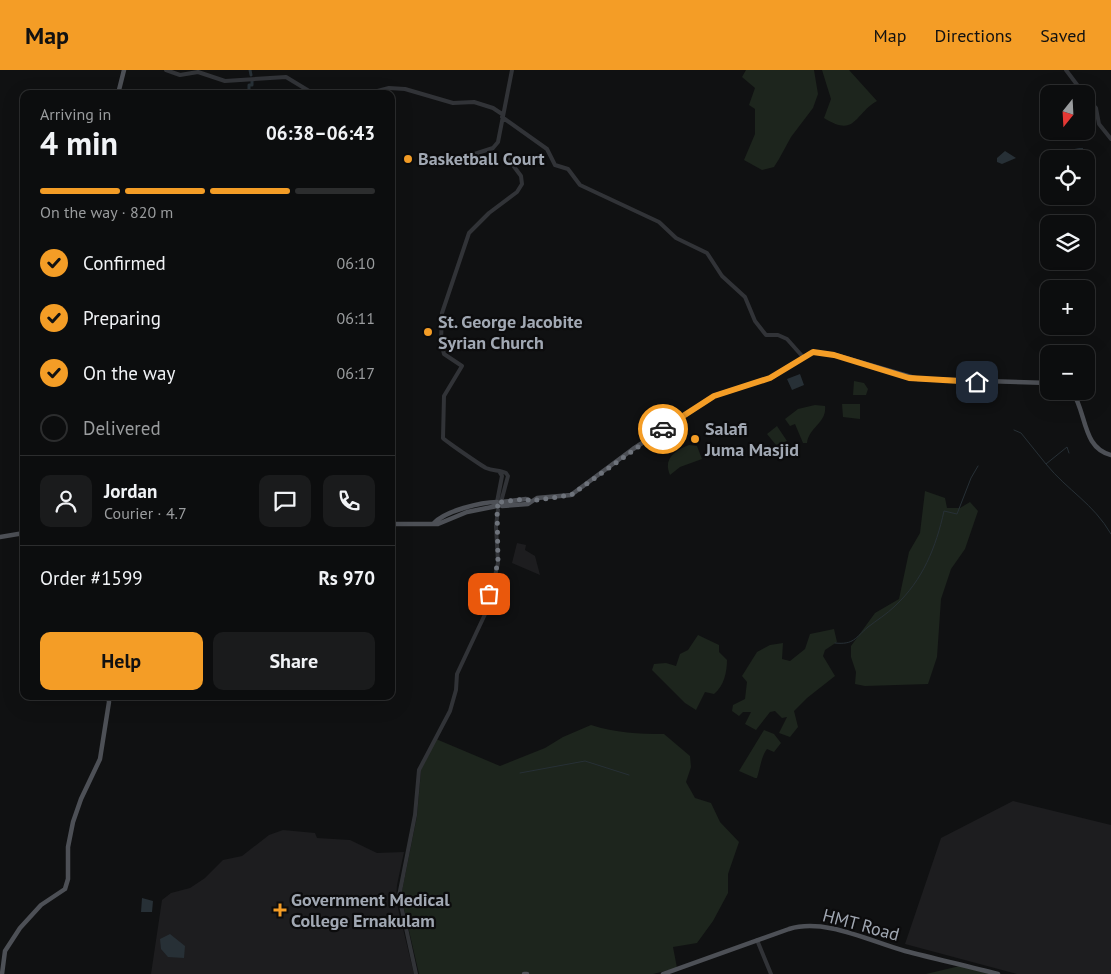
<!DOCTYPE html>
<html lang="en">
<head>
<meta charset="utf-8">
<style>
	body { margin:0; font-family:"PT Sans",sans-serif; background:#1a1b1c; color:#f1f3f6; height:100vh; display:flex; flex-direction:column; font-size:19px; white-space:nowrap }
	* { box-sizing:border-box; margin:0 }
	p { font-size:16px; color:#9a9c9e }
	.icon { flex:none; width:28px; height:28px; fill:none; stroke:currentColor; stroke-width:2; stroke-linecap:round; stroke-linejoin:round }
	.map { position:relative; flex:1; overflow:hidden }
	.drawer { position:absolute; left:20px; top:20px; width:375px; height:610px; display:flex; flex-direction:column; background:#0c0d0e; border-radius:10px; box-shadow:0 5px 20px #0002,0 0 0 1px #2c2d2e }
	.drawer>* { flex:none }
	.needle { width:32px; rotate:198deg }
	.fabs { position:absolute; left:1040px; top:15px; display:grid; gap:10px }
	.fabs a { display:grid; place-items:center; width:55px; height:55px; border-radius:10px; background:#0c0d0e; box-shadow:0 5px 20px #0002,0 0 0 1px #2c2d2e; font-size:25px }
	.pin { position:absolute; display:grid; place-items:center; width:42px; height:42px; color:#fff; margin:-21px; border-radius:10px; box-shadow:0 2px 8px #0006 }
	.courier { position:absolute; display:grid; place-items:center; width:50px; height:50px; margin:-25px; border:4px solid #f49d26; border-radius:50%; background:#fff; color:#222; box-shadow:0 1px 6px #0007 }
	.head em { font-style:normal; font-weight:800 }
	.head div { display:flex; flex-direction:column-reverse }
	.head { display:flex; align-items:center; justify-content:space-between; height:85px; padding:0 20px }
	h1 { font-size:32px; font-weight:800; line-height:38px }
	.bar { display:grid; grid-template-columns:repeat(4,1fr); gap:8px 5px; align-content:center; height:60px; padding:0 20px }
	.bar i { height:6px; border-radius:4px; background:#2c2d2e }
	.bar .on { background:#f49d26 }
	.bar p { grid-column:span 4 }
	.line { display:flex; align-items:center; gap:12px; padding:0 20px; border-top:1px solid #2c2d2e }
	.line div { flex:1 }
	.round { display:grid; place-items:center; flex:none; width:52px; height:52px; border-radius:10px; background:#1a1b1c }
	ol { padding:0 20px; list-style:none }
	li { display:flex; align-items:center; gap:15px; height:55px }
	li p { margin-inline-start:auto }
	li .icon { padding:5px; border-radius:50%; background:#f49d26; color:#111; stroke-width:4 }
	li:last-child { color:#9a9c9e }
	li i { width:28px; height:28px; border:2px solid #2c2d2e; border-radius:50% }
	.button { display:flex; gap:10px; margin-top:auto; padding:10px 20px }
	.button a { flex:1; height:58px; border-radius:10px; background:#f49d26; color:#111; font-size:20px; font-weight:800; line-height:58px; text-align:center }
	.button a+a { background:#1a1b1c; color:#f1f3f6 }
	header { display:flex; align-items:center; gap:30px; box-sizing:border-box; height:70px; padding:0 25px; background:#f49d26; color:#111 }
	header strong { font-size:24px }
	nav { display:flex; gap:28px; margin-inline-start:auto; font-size:18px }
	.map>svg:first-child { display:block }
</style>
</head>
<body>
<header>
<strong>Map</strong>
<nav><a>Map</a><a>Directions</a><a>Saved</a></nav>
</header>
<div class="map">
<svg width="1111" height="904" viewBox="0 0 1111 904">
	<rect width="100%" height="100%" fill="#101112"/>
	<path fill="#1d1d1f" d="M 517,473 L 526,475 L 525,480 L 535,486 L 540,505 L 512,493 Z
		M 1013,731 L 1111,755 L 1111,904 L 1017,904 L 905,874 L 941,768 Z
		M 283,760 L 315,763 L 317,768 L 350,770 L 377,783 L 404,782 L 397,815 L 396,830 L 414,904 L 151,904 L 162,830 L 171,823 L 190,818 L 205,808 L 223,790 L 242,786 L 269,765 Z"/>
	<path fill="#1d251d" d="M 746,0 L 814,0 L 818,24 L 813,38 L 791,67 L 779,89 L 774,97 L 762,100 L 744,90 L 755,64 L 755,39 L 749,35 L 755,18 L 742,7 Z
		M 822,0 L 849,0 L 877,31 C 854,44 856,68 824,48 L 831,29 Z
		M 854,311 L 864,313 L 868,319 L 866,325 L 853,325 Z
		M 842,334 L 860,334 L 860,349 L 843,347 Z
		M 815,335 L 825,336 C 827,353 809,357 807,373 L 803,373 L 795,354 L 790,356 L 785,349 L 798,339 Z
		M 777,356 L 787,371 L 776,375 L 767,364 Z
		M 689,375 L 697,376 L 702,389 L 680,397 L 670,405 C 663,389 674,381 689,375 Z
		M 925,421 L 945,428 L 947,438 L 960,438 L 970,432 L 978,441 L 965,479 L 951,499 L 941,529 L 937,587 L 928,614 L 865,616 L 855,614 L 856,602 L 851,587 L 851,576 L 875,543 L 899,529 L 909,482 L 920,463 Z
		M 834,559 L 837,572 L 825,580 L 823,586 L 835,606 L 807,628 L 794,641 L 798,657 L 790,667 L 779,663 L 787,647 L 782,648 L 775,641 L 770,642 L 756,660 L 745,654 L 751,642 L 743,642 L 739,646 L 732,641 L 733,635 L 745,629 L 747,612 L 742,606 L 757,582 L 770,575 L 783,573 L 782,589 L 790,591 L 805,579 L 810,564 Z
		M 698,565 L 719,575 L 719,582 L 727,590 C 727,602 724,616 714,624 L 705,622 L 696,640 L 685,633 L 652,600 L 654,594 L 666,593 L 676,596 L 680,584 L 688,580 Z
		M 591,655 C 616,663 638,664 664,664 L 690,686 L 691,697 L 686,712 L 695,728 L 711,733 L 720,752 L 739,772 L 728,804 L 728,823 L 713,851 L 697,873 L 673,877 L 677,898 L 653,904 L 419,904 L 401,826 L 417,746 L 421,700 L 436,669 L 500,696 L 545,678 L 563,667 Z
		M 764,660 L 774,664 L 781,673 L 774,682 L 767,679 C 761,687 760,699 757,708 L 755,708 L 739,701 Z
		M 960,896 L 994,904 L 926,904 Z"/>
	<path fill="#273036" d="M 1079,78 L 1083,78 L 1083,89 L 1066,89 L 1070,80 Z
		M 1005,81 L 1016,88 L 1002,94 L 997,92 L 997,88 Z
		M 800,304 L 804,315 L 792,320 L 787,309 Z
		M 142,828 L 153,831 L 152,842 L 141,842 Z
		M 170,864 L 185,876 L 184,888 L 168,887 L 161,879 L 160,869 Z"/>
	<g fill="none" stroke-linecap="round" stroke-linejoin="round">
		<path stroke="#273036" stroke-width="1" d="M 1014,360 L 1021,363 L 1046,394
			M 1069,383 L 1067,377 L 1046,394 C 1068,421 1093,433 1111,464
			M 835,573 C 854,575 855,568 868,557 C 877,550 887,544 895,536 C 923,510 936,477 944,441 L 957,444 L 971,408 L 978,396
			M 520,703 L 585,691 L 629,705"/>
		<path stroke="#273036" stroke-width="3" d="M 250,0 L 251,5
			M 249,24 L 249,15 L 252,15 L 252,11"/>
		<path stroke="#313337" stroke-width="4" d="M 166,0 L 180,5 L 198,2 L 225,11 L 286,7 L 314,24
			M 1066,0 L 1084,24
			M 366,24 L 389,18 L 405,19 L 453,33 L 474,32 L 493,38 L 502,44
			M 1086,27 L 1096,38 L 1099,54 L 1111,69
			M 502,47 L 547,79 L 555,95 L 568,99 L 580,115 L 659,152 L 676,168 L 707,183 L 722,206 L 745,227 L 755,251 L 766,265 L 778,265 L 787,269 L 803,287
			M 465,87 L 493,78 L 498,72 L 512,0
			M 497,432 L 502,406 L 499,401
			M 501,432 L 508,406 L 506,403 C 500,400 493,401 486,398 C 482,396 444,370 443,368 L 444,326 L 462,296 L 444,284 L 441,272 L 442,243 L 469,163 L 489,143 L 517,122 L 522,114 L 521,106 L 506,86
			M 757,870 L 771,904
			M 416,904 L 399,826 L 415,745 L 419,700 L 450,641 L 456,620 L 457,604 L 487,540 L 498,493 L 496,456 L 498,440"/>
		<path stroke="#4d5056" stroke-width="4.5" d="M 118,24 L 124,0
			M 1072,321 C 1087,343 1082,378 1111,385
			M 501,432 L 526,429 L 530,431
			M 502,436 L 528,434 L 537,428 L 571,425 L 633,379 L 714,326 L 770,308 L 813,282 L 835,285 L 918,309 L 1049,313
			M 434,453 C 445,441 481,432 497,432
			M 391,454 L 438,454 L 467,442 L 497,436
			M 0,467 L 24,463
			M 2,904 L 5,881 L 20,858 L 41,835 L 65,819 L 68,809 L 68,777 L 73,752 L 81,729 L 100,689 L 109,632 L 108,626
			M 524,904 L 527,904
			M 663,904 L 789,859 C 825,848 869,871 905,881 C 936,889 967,896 998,904"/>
	</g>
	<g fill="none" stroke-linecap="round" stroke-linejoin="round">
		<path stroke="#6e737b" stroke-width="5" stroke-dasharray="0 9" d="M 489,524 L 498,493 L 497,436 L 502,436 L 501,432 L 526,429 L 530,431 L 571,425 L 663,359"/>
		<path stroke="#f49d26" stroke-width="6" d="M 663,359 L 714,326 L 770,308 L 813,282 L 834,285 L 909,308 L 977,312"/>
	</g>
	<g fill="#f49d26" stroke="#0c0c0d" stroke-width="2">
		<circle cx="408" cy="89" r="5"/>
		<circle cx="428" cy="262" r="5"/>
		<circle cx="695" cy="369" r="5"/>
		<path d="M277.5 832.5h5v5h5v5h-5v5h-5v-5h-5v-5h5z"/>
	</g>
	<g text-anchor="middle" stroke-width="4.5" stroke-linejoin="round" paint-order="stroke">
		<g font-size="18" font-weight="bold" fill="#a1a8b3" stroke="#0c0c0d" text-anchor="start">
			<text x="418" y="95">Basketball Court</text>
			<text x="438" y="258">St. George Jacobite<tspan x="438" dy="21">Syrian Church</tspan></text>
			<text x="705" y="365">Salafi<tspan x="705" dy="21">Juma Masjid</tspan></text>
			<text x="291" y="836">Government Medical<tspan x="291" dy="21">College Ernakulam</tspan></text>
		</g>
		<g font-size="18" fill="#a1a8b3" stroke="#0c0c0d">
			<text transform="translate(861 855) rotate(15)" y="6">HMT Road</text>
		</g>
	</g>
</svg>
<div class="fabs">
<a><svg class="needle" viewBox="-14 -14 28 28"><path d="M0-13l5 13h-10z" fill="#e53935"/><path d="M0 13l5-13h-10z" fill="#9a9c9e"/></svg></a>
<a><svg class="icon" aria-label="locate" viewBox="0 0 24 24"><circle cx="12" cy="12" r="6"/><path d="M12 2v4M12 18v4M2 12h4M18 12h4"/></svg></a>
<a><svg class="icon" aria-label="layers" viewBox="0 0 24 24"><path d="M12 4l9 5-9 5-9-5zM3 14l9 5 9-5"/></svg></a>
<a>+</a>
<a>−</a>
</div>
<div class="pin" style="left:489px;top:524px;background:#ea580c"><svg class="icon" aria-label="bag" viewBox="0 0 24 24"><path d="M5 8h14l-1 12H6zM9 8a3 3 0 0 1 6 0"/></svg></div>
<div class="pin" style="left:977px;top:312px;background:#1f2937"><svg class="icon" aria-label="home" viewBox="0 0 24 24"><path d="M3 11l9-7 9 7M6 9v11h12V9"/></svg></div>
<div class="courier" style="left:663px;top:359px"><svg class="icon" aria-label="car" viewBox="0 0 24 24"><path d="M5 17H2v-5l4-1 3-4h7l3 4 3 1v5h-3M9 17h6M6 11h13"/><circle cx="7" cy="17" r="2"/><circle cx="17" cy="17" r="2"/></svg></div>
<section class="drawer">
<div class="head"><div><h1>4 min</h1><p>Arriving in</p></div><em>06:38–06:43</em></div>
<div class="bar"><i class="on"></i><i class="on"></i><i class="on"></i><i></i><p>On the way · 820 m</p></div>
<ol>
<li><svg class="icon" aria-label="check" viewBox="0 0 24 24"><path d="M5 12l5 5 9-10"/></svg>Confirmed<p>06:10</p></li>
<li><svg class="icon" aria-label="check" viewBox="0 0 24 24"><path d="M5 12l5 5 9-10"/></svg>Preparing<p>06:11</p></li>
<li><svg class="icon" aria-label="check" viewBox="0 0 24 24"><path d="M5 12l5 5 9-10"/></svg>On the way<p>06:17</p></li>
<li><i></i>Delivered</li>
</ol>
<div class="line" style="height:90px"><a class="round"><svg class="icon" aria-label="person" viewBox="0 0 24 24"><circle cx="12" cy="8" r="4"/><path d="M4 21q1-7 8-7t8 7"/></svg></a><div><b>Jordan</b><p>Courier · 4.7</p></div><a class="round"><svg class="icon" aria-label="chat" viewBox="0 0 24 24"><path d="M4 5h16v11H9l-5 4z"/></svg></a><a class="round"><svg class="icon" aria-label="phone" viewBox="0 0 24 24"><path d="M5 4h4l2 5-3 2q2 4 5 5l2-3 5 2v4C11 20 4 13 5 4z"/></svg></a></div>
<div class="line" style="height:65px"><div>Order #1599</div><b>Rs 970</b></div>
<div class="button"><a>Help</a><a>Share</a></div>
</section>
</div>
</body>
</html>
